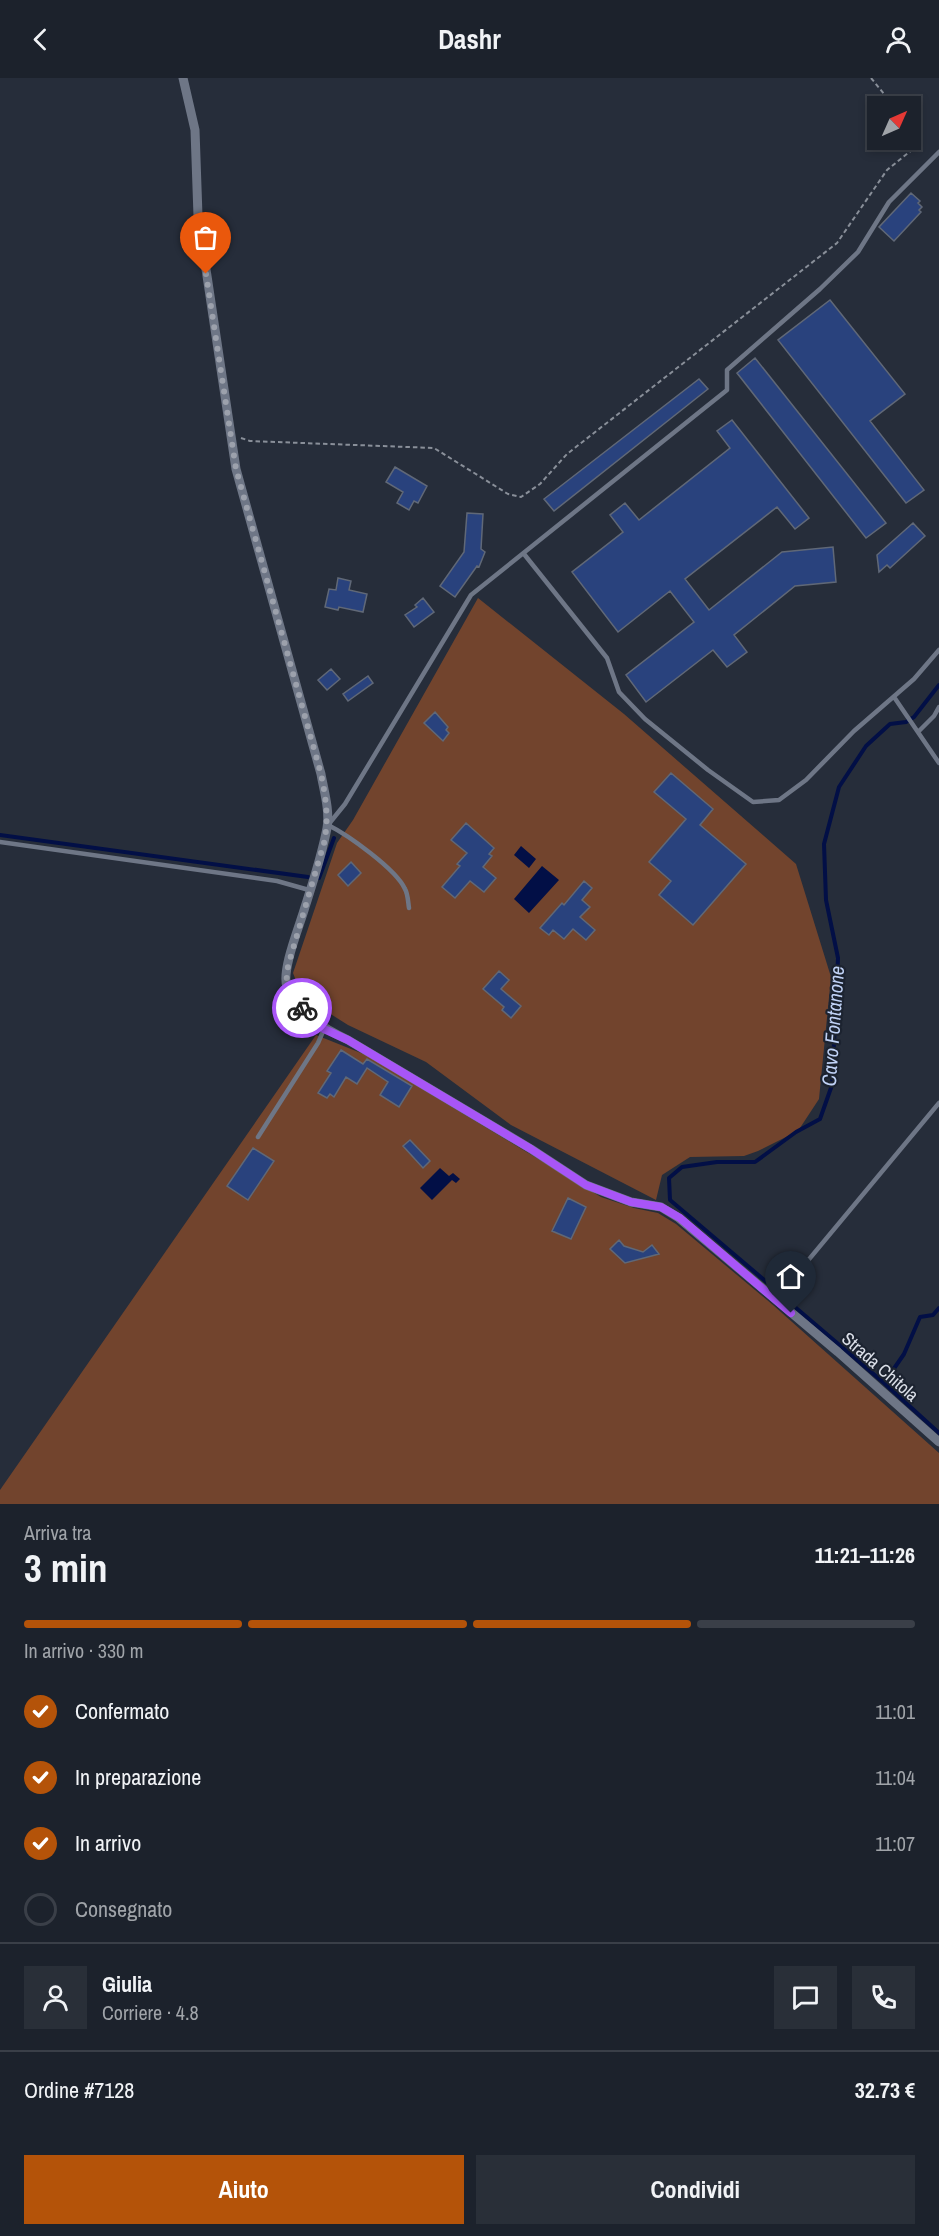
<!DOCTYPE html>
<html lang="it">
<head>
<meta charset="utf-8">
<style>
	body { margin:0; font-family:"Archivo Narrow",sans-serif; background:#292f38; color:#f1f3f6; height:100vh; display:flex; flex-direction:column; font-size:22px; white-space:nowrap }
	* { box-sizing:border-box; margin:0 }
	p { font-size:20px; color:#a0a4a9 }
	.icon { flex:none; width:33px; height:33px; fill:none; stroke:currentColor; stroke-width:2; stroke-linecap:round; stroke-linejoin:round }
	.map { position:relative; height:1426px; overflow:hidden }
	.side { display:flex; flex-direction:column; background:#1c222c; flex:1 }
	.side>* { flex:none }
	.needle { width:39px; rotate:45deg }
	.tools { position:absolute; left:867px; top:18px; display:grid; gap:12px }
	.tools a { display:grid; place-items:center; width:54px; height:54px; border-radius:0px; background:#1c222c; box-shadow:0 3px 9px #0003,0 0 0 2px #3a3f48; font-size:30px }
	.pin { position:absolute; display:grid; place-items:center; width:51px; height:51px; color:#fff; margin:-62px -26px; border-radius:50% 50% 50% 0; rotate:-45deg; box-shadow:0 0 6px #0007 }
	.pin .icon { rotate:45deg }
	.courier { position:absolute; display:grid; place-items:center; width:60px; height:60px; margin:-30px; border:4px solid #a855f7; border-radius:50%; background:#fff; color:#222; box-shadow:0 2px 8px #0007 }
	.head em { font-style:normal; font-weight:700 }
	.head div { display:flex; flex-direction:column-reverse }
	.head { display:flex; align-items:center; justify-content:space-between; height:102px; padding:0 24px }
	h1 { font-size:39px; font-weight:700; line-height:45px }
	.bar { display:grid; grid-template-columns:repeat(4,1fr); gap:9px 6px; align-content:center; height:72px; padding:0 24px }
	.bar i { height:8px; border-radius:4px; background:#3a3f48 }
	.bar .on { background:#b45309 }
	.bar p { grid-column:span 4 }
	.line { display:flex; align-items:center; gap:15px; padding:0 24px; border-top:2px solid #3a3f48 }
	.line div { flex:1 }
	.round { display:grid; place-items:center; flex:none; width:63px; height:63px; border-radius:0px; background:#292f38 }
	ol { padding:0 24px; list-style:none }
	li { display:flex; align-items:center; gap:18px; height:66px }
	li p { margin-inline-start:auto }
	li .icon { padding:6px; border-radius:50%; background:#b45309; color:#fff; stroke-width:4 }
	li:last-child { color:#a0a4a9 }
	li i { width:33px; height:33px; border:3px solid #3a3f48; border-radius:50% }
	.button { display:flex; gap:12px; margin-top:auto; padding:12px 24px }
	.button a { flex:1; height:69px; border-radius:0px; background:#b45309; color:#fff; font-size:24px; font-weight:700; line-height:69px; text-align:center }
	.button a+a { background:#292f38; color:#f1f3f6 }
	header { display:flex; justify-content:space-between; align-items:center; height:78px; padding:0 24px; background:#1c222c; font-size:27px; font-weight:700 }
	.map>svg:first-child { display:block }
</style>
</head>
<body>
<header><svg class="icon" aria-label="back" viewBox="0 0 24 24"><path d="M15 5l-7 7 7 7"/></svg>Dashr<svg class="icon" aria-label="person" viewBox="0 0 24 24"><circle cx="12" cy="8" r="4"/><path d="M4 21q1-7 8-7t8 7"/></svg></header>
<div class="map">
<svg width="939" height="1426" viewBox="0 0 939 1426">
	<rect width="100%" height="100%" fill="#262d3a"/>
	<path fill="#72442d" d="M 478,520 L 624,636 L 796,786 L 831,899 L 819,1021 L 798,1053 L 758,1073 L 744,1078 L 690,1079 L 662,1097 L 656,1122 L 511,1047 L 426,984 L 348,947 L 302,918 L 293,895 L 337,765 L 353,742 Z
		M 316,957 L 366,977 L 601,1119 L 634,1130 L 658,1135 L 676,1146 L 773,1227 L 939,1375 L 939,1426 L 0,1426 L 0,1412 Z"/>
	<path fill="#020f46" d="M 521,768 L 536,781 L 529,790 L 514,777 Z
		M 542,788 L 559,802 L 529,835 L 514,821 Z
		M 440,1090 L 449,1098 L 453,1095 L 460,1101 L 456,1105 L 452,1102 L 432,1122 L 420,1110 Z"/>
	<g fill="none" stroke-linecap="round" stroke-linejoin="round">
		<path stroke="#020f46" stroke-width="4" d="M 0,757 L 308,799
			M 319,800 L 334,760
			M 776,1212 L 670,1122 L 669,1100 L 682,1089 L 717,1084 L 755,1084 L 796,1054 L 820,1041 L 832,1007 L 838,880 L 826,822 L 824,766 L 839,709 L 866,668 L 890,646 L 906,644 L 914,639 L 939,607
			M 782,1218 L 884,1305 L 939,1355
			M 884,1305 L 904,1276 L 920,1239 L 933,1237 L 939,1230"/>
	</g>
	<path fill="#29427d" stroke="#606877" stroke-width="1.5" d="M 911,115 L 920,123 L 918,125 L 922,129 L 919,132 L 921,134 L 894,163 L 879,149 Z
		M 830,222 L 905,316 L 870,343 L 924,412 L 906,425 L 778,262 Z
		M 755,280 L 886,445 L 866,460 L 737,295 Z
		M 699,301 L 708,311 L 554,433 L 544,421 Z
		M 732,342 L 809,440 L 795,451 L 777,429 L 685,501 L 709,532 L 782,474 L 833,469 L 836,504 L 795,508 L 734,557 L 747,574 L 727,589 L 713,572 L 646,624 L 626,597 L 694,544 L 670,513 L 618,554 L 572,494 L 623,454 L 610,437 L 625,425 L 639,442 L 730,370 L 717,353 Z
		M 395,389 L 427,408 L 418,425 L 414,423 L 409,432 L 397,425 L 403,414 L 386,404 Z
		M 467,435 L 483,436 L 481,471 L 485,474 L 479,489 L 477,488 L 455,519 L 440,508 L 464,474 Z
		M 913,445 L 925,458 L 890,490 L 887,487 L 879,494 L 877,477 Z
		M 338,500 L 351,503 L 349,512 L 367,516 L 363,534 L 339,529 L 338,532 L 325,529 L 329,511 L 336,512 Z
		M 423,520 L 434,534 L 414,549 L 405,537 L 417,529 L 415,527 Z
		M 331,591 L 340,601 L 327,612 L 318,602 Z
		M 368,598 L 373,605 L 348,623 L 343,616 Z
		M 435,634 L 448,649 L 446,652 L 449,655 L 443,663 L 424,645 Z
		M 671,695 L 713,731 L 700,747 L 746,786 L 693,847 L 659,817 L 671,803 L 649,784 L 686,741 L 654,714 Z
		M 466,745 L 494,770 L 489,776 L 492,778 L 483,789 L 496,800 L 484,814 L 470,803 L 455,820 L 442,809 L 460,788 L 457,786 L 467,775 L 451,762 Z
		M 351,784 L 361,795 L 348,808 L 338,797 Z
		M 584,803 L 592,810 L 582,822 L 590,829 L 580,839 L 595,852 L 586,862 L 573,851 L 564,861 L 553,852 L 549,857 L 540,850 L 562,825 L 564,827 Z
		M 499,893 L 509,902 L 501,911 L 521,928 L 511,940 L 502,932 L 504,929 L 483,911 Z
		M 341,972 L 363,986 L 367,981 L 412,1008 L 399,1029 L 380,1017 L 388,1004 L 367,990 L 357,1006 L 346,999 L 334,1019 L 330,1016 L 327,1020 L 318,1015 L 331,995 L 327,993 Z
		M 410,1062 L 430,1083 L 423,1090 L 403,1068 Z
		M 253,1070 L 274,1083 L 248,1122 L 227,1108 Z
		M 568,1120 L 586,1129 L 571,1161 L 552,1153 Z
		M 619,1162 L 624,1168 L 643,1174 L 652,1167 L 659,1176 L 625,1185 L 610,1171 Z"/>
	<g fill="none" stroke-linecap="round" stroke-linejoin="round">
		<path stroke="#898f99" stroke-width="2" stroke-dasharray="4.5 3" stroke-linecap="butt" d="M 871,0 L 894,28
			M 241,360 L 250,363 L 434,370 L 508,416 L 521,419 L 540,406 L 567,376 L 837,165 L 887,92 L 918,67 L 918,59 L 910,50"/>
		<path stroke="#6e7686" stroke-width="4.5" d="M 524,476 L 607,580 L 619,614 L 645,641 L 708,692 L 753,724 L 779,722 L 806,702 L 854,653 L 914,601 L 939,572
			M 894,619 L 939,685
			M 918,654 L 934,638 L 939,629
			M 0,764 L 277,803 L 309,812
			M 409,830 C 408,824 408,816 405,811 C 396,791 348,757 328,747 L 345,726 L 471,517 L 727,312 L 727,292 L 820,211 L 858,174 L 889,124 L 939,74
			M 258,1059 L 318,965 L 324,951
			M 776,1221 L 939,1025"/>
		<path stroke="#6e7686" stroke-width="9" d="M 183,0 L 195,52 L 198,138 L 236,391 L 321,696 C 324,713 330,733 327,750 C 322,777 313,804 305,829 C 300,847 281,892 287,909 C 297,934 324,951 348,962 L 531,1071 L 586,1107 L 631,1124 L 661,1129 L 679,1140 L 838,1274 L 939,1364"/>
	</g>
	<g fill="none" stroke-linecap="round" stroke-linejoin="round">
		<path stroke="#9ca1ac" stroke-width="6" stroke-dasharray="0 10.8" d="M 206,196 L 236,391 L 321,696 C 326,720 329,741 324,765 L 288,888 L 286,907 L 302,930"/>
		<path stroke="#a855f7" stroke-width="8" d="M 302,930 L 324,951 L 348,962 L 531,1071 L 586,1107 L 631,1124 L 661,1129 L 680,1140 L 791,1235"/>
	</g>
	<g text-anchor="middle" stroke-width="4.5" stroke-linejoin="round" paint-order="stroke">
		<g font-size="18" fill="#dce0e9" stroke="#1c2330">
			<text transform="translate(880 1289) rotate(41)" y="6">Strada Chitola</text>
		</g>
		<g font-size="20" font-style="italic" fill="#c0d2f6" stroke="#1c2330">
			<text transform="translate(833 948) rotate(-86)" y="7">Cavo Fontanone</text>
		</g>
	</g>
</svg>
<div class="tools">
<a><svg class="needle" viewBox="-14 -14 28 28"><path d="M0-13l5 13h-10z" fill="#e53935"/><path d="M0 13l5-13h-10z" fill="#a0a4a9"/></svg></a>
</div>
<div class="pin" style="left:206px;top:196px;background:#ea580c"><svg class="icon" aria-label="bag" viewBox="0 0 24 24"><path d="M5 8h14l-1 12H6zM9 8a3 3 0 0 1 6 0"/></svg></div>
<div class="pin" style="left:791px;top:1235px;background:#1f2937"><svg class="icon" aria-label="home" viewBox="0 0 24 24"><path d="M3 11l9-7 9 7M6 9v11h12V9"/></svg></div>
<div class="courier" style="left:302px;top:930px"><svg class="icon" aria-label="bike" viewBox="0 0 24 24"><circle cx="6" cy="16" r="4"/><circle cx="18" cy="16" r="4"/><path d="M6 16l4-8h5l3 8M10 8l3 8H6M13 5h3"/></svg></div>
</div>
<section class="side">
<div class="head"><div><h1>3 min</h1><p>Arriva tra</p></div><em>11:21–11:26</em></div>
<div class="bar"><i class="on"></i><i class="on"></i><i class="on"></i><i></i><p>In arrivo · 330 m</p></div>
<ol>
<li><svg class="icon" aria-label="check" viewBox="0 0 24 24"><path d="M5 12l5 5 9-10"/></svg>Confermato<p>11:01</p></li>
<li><svg class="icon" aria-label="check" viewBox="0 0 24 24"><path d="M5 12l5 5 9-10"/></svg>In preparazione<p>11:04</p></li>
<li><svg class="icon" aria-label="check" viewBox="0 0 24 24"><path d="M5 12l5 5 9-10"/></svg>In arrivo<p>11:07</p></li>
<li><i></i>Consegnato</li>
</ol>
<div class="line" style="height:108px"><a class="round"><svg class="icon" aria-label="person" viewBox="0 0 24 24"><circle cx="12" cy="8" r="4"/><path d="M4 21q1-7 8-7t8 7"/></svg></a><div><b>Giulia</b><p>Corriere · 4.8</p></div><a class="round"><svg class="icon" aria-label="chat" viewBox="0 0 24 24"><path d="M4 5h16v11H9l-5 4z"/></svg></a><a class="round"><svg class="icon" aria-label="phone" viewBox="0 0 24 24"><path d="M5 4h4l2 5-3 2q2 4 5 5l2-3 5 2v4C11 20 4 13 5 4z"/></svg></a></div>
<div class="line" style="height:78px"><div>Ordine #7128</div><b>32.73 €</b></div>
<div class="button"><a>Aiuto</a><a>Condividi</a></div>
</section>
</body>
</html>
